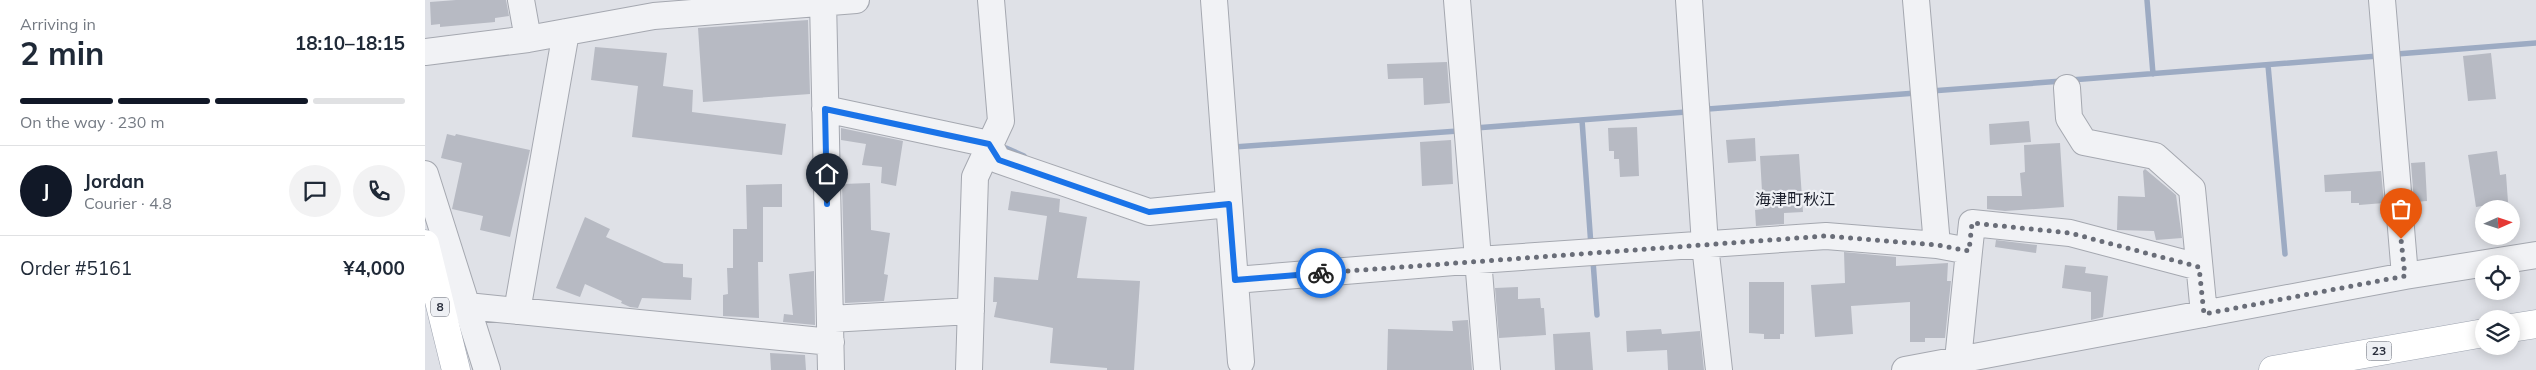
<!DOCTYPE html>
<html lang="en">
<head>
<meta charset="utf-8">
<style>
	body { margin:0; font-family:Mulish,"Noto Sans JP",sans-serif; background:#f2f2f3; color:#1f2937; height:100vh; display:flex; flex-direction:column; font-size:19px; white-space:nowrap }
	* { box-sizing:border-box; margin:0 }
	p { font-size:16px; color:#747a83 }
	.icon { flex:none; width:28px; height:28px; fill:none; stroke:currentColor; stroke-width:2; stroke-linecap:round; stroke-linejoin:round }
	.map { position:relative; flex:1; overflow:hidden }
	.side { display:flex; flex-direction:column; background:#fff; width:425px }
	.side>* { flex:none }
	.needle { width:32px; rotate:87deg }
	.fabs { position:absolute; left:2050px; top:200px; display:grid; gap:10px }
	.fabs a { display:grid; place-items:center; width:45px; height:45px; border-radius:50%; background:#fff; box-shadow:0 2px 12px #0003; font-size:25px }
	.pin { position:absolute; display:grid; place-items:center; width:42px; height:42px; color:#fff; margin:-51px -21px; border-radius:50% 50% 50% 0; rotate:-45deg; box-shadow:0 0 5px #0007 }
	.pin .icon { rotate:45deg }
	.courier { position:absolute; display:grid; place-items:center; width:50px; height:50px; margin:-25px; border:4px solid #1a73e8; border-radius:50%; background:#fff; color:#222; box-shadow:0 1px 6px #0007 }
	.overview em { font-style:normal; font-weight:700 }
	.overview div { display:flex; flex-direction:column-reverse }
	.overview { display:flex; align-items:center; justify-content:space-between; height:85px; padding:0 20px }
	h1 { font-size:32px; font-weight:700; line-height:38px }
	.bar { display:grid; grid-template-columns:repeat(4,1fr); gap:8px 5px; align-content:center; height:60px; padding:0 20px }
	.bar i { height:6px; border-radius:4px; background:#e0e1e3 }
	.bar .on { background:#111827 }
	.bar p { grid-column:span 4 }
	.line { display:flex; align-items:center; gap:12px; padding:0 20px; border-top:1px solid #e0e1e3 }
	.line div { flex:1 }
	.round { display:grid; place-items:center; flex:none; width:52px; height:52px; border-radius:26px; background:#f2f2f3 }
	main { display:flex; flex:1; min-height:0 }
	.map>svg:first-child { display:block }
</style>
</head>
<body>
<main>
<section class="side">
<div class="overview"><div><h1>2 min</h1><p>Arriving in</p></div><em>18:10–18:15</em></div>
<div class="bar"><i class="on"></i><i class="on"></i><i class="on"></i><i></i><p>On the way · 230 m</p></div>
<div class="line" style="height:90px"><b class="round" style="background:#111827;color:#fff">J</b><div><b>Jordan</b><p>Courier · 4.8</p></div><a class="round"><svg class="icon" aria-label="chat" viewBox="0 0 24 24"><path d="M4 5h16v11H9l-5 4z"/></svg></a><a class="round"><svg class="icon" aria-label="phone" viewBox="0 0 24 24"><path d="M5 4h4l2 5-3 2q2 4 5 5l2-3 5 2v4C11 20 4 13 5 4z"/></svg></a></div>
<div class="line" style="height:65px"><div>Order #5161</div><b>¥4,000</b></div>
</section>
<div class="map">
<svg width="2111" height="370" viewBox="0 0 2111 370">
	<rect width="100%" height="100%" fill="#dfe1e7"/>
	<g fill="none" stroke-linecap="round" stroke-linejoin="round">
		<path stroke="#9dabc3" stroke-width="5.5" d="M 1722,0 L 1728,74
			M 1972,54 L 2111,43
			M 1843,65 L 1860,254
			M 1646,80 L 1953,56
			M 1506,91 L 1637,81
			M 1282,104 L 1283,109 L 1491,93
			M 1157,120 L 1166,246
			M 1050,128 L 1261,112
			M 809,143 L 809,147 L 1033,131
			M 581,148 L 599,156
			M 1168,261 L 1172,315"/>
	</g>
	<path fill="#b7bac3" d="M 31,0 L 81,0 L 84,16 L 70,18 L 70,22 L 15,27 L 15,24 L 6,25 L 5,2 Z
		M 383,20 L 385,94 L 278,102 L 273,28 Z
		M 170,47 L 242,53 L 238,86 L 268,90 L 267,112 L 361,124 L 357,155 L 207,137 L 213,86 L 166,80 Z
		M 2066,53 L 2071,99 L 2043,101 L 2038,56 Z
		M 1022,62 L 1025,103 L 999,105 L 998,78 L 963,79 L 962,64 Z
		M 1604,121 L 1606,142 L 1565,145 L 1564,124 Z
		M 1212,127 L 1214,176 L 1195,177 L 1194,159 L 1189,159 L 1189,151 L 1184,151 L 1183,128 Z
		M 416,128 L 478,141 L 471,186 L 456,183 L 457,167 L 437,165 L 441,144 L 416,140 Z
		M 22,134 L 30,136 L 31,134 L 105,150 L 85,237 L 55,230 L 58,216 L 27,209 L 37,163 L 16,158 Z
		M 1330,138 L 1331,161 L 1303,163 L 1301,140 Z
		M 1026,140 L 1028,184 L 997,186 L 995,142 Z
		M 1635,143 L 1639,207 L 1580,211 L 1562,209 L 1562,196 L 1597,196 L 1595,173 L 1600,172 L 1599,145 Z
		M 2072,151 L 2075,175 L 2081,174 L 2083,202 L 2051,207 L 2043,155 Z
		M 1374,154 L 1378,212 L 1359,213 L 1359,224 L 1331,226 L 1330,210 L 1338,209 L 1335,156 Z
		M 2000,162 L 2002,201 L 1989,202 L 1986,163 Z
		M 1720,169 L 1751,195 L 1757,238 L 1731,240 L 1729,231 L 1692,230 L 1693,196 L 1720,197 L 1718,171 Z
		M 1956,171 L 1959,203 L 1934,205 L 1934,203 L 1926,203 L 1926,191 L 1900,192 L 1899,175 Z
		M 445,183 L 446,230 L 465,233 L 459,274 L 463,275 L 459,301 L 420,303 L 417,184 Z
		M 357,184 L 357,207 L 338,207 L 338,262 L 333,262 L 334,318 L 298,316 L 298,295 L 303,294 L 302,268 L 308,268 L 308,229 L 322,229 L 321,185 Z
		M 586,191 L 635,199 L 634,212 L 662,217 L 652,278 L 715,281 L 709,370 L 682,370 L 682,368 L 625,363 L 628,328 L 569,317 L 572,302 L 568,302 L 569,277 L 613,280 L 622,216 L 583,210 Z
		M 160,217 L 185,229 L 181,237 L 239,263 L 258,264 L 258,277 L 267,278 L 266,300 L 217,298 L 213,308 L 205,307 L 196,303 L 197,301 L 160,284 L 155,297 L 131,288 Z
		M 1571,240 L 1612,245 L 1611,253 L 1570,247 Z
		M 1419,252 L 1471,257 L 1471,266 L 1523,263 L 1522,281 L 1526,281 L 1520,338 L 1500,338 L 1500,342 L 1485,342 L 1485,302 L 1426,306 L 1428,334 L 1390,337 L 1386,285 L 1420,283 Z
		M 1640,265 L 1661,267 L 1660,273 L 1683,276 L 1678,317 L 1666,320 L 1666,292 L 1637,288 Z
		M 389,271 L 390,325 L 358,322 L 359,314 L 368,315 L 364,274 Z
		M 1324,282 L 1359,282 L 1359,334 L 1355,334 L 1355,339 L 1339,339 L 1339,334 L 1324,333 Z
		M 1093,287 L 1093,299 L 1115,298 L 1116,308 L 1119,308 L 1121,335 L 1074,338 L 1070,288 Z
		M 1043,320 L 1047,370 L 962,370 L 963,329 L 1028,331 L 1027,321 Z
		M 1236,329 L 1237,334 L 1275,331 L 1279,370 L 1243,370 L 1242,350 L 1202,352 L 1201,331 Z
		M 1165,332 L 1168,370 L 1130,370 L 1128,334 Z
		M 345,353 L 380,355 L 381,370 L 346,370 Z"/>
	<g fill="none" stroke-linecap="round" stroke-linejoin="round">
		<defs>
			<path id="minor" d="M 96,0 L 103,39
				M 398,0 L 406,370
				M 789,0 L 816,362
				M 1032,0 L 1062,370
				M 1264,0 L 1280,245 L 1294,370
				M 1491,0 L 1512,245 L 1544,251 L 1533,360
				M 1957,0 L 1980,276
				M 0,52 L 103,39 L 229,16 L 431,0
				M 1642,88 L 1644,118 L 1659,142 L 1730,156 L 1767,189 L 1779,314
				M 400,109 L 564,144 L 573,160 L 724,212 L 804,204
				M 0,174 L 62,370
				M 1544,251 L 1547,223 L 1645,233 L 1774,267
				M 810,280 L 1053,260 L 1401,236 L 1512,245
				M 42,306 L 406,342
				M 92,311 L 141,32
				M 405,319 L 546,311
				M 544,370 L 550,177 L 576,121 L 566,0
				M 1480,370 L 1980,276 L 2111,255"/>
			<path id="major" d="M 0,244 L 31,370
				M 2086,328 L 2111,324
				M 1848,370 L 2059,333"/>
		</defs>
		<use href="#minor" stroke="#a5a8b0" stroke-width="28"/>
		<use href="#major" stroke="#9fa5b1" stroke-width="29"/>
		<use href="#minor" stroke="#f1f2f5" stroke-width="26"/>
		<use href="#major" stroke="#fff" stroke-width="28"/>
	</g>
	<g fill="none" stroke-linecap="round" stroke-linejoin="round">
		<path stroke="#696d78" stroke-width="5" stroke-dasharray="0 9" d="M 896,273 L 1400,236 L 1512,245 L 1544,251 L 1547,223 L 1645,233 L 1774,267 L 1779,314 L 1980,276 L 1976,239"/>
		<path stroke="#1a73e8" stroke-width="6" d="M 402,204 L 400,109 L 564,144 L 574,160 L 724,212 L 804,204 L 810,280 L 896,273"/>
	</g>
	<g text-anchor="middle" stroke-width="4.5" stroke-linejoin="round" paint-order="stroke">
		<g fill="#eef0f4" stroke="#646873" stroke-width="1">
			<rect x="6" y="297.5" width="18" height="19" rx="4"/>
			<rect x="1941.5" y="341.5" width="25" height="19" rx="4"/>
		</g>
		<g font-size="12" font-weight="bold" fill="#292e3c">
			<text x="15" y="311">8</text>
			<text x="1954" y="355">23</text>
		</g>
		<g font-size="16" fill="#1c202d" stroke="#eef0f4">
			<text x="1370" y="205">海津町秋江</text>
		</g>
	</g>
</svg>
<div class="fabs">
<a><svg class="needle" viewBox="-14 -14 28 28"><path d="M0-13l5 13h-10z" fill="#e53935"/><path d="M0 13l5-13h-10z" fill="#747a83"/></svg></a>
<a><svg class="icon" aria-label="locate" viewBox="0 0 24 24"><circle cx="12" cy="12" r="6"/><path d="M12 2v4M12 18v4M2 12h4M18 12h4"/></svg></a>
<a><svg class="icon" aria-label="layers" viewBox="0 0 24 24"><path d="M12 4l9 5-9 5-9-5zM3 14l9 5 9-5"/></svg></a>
</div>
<div class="pin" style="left:1976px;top:239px;background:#ea580c"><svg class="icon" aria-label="bag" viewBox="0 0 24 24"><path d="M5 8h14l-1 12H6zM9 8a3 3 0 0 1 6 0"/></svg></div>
<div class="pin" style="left:402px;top:204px;background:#1f2937"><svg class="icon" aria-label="home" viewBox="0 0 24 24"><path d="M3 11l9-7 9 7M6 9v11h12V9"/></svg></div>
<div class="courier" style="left:896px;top:273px"><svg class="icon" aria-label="bike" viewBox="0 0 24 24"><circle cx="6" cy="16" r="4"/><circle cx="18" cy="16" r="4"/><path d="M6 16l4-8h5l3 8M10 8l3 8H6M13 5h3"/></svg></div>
</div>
</main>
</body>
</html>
